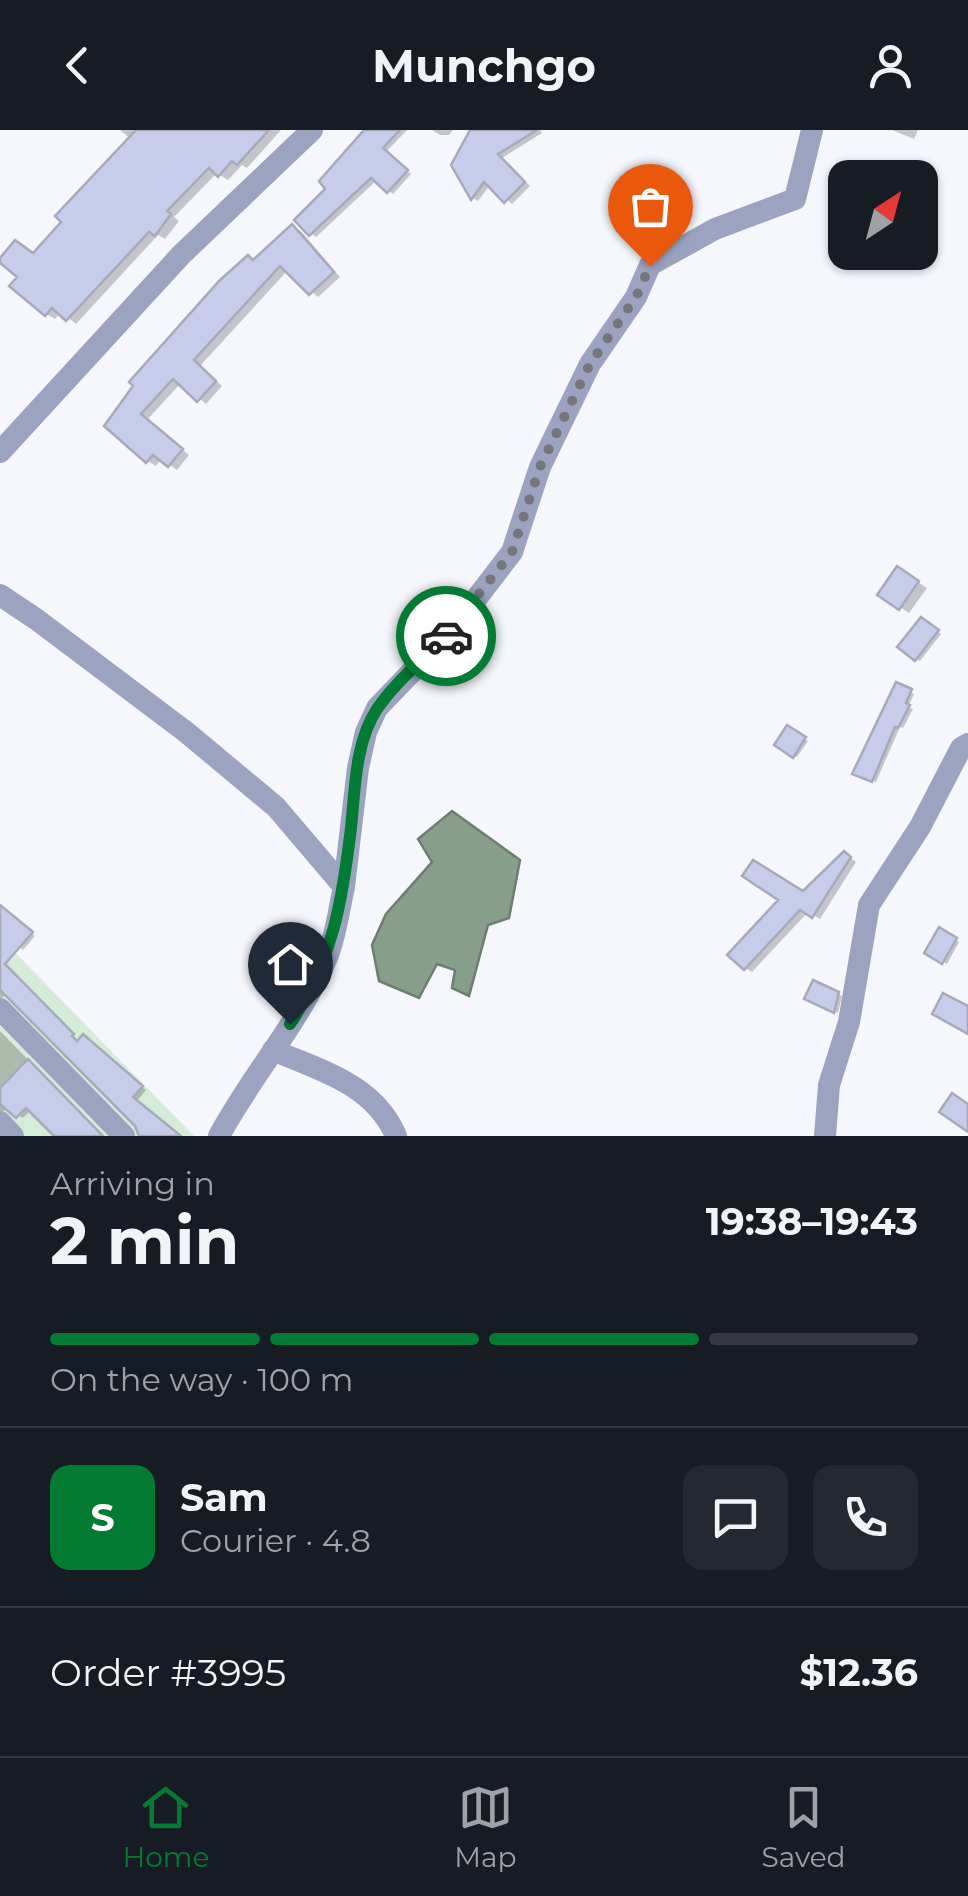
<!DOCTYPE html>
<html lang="en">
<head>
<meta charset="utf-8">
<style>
	body { margin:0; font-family:Montserrat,sans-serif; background:#242831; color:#f1f3f6; height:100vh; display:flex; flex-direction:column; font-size:38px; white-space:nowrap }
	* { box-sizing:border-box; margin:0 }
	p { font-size:32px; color:#9ea1a6 }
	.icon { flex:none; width:55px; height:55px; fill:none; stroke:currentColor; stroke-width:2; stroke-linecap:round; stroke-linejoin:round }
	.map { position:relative; height:1006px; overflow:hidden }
	.sheet { display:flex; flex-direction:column; background:#171b24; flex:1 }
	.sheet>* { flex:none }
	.needle { width:65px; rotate:36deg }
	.fabs { position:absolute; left:828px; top:30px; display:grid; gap:20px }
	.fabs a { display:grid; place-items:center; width:110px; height:110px; border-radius:20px; background:#171b24; box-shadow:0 2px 8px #0004; font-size:50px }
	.pin { position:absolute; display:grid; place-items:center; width:85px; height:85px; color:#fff; margin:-102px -42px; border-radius:50% 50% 50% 0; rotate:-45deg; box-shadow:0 0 10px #0007 }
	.pin .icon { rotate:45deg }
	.courier { position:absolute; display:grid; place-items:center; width:100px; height:100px; margin:-50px; border:8px solid #037b32; border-radius:50%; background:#fff; color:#222; box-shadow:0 2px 12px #0007 }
	.headline em { font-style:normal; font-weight:700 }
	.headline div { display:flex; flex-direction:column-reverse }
	.headline { display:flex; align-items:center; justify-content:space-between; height:170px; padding:0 50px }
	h1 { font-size:65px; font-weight:700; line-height:75px }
	.bar { display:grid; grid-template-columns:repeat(4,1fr); gap:15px 10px; align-content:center; height:120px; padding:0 50px }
	.bar i { height:12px; border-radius:8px; background:#363941 }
	.bar .active { background:#037b32 }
	.bar p { grid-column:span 4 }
	.line { display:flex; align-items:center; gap:25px; padding:0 50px; border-top:2px solid #363941 }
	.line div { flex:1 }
	.round { display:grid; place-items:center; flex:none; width:105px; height:105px; border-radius:20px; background:#242831 }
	header { display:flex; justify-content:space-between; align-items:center; height:130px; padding:0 50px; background:#171b24; font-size:45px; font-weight:700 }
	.menu { display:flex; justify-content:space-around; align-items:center; height:140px; border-top:2px solid #363941; background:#171b24; font-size:28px; color:#9ea1a6 }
	.menu a { display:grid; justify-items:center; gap:5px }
	.menu .active { color:#037b32 }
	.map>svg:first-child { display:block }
</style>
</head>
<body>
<header><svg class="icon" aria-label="back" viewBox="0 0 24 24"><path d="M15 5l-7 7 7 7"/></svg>Munchgo<svg class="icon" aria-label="person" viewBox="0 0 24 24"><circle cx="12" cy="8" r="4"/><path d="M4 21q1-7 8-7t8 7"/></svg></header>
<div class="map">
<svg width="968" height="1006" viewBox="0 0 968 1006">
	<rect width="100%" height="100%" fill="#f5f7fd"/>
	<path fill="#d5edd8" d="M 0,807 L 194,1006 L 0,1006 Z"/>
	<path fill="#879f8a" stroke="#6d7e71" stroke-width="2.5" d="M 452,681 L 520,730 L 509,788 L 488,795 L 469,866 L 452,858 L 455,840 L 437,834 L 419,868 L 379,851 L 372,815 L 386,784 L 432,732 L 418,709 Z"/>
	<path fill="#0003" d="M 120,0 L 281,0 L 247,38 L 242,35 L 228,50 L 217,43 L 174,87 L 179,91 L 165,109 L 158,105 L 76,194 L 61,182 L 55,189 L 46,184 L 34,125 L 131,9 Z
		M 367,0 L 407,0 L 386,22 L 411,44 L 393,64 L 377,50 L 316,107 L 297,90 L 329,59 Z
		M 453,0 L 449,5 L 440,5 L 432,0 Z
		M 473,0 L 540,0 L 542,3 L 502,28 L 530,56 L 512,74 L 490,55 L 478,71 L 473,68 L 453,35 Z
		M 892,0 L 918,0 L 914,9 Z
		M 293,97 L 301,101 L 340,147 L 318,167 L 288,140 L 200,236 L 222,256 L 206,274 L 181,253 L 147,290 L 189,325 L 177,340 L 161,329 L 156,336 L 148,331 L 107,296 L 254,132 Z
		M 906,445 L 927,458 L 909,483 L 880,464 Z
		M 921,490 L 941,504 L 920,531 L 901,517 Z
		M 897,555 L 914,564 L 908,577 L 913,579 L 903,598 L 900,597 L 876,652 L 855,643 Z
		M 788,598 L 808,611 L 797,627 L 777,614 Z
		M 845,724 L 856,732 L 820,789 L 808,782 L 752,842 L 745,838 L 804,764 Z
		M 9,784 L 35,806 L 23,820 L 0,801 L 0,788 Z
		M 940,800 L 959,812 L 947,834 L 927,822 Z
		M 814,853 L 842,866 L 838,883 L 807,868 Z
		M 0,856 L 78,914 L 88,910 L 146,960 L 137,971 L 179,1006 L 147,1006 L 15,869 L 4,866 L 0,869 Z
		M 0,901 L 94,997 L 91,1006 L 58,1006 L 31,980 L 23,988 L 10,979 L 0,982 Z"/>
	<path fill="#c6cce9" stroke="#a7aab8" stroke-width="2.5" d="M 136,0 L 269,0 L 237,35 L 232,31 L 218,47 L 209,38 L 167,81 L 171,84 L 155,106 L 149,102 L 66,191 L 52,178 L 45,186 L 9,156 L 17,147 L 0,133 L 0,128 L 15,110 L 33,123 L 61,92 L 55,86 Z
		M 364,0 L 400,0 L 383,18 L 408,40 L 387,63 L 371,48 L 309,106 L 294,90 L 325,59 L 319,51 Z
		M 470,0 L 537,0 L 498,24 L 525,52 L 504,73 L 484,52 L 471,70 L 451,35 Z
		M 292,94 L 334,142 L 309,165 L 280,136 L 194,230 L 216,251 L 197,272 L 173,249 L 141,284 L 183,319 L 168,337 L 153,325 L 146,333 L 104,296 L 133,256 L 129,252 L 220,150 L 248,125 L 253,130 Z
		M 897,436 L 919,451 L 899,480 L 877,465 Z
		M 921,487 L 939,500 L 915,531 L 897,517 Z
		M 896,552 L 912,559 L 906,573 L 910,575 L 898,598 L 895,597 L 872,652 L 852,644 Z
		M 787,595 L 806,607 L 793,628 L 774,615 Z
		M 844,721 L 851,727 L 812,788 L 800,780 L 744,840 L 727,825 L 778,770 L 742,746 L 753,730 L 803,761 Z
		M 0,775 L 33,802 L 5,834 L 74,904 L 72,906 L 77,911 L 83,904 L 143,956 L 133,967 L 181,1006 L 139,1006 L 135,996 L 0,860 Z
		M 939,797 L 957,808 L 942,834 L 924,823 Z
		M 813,850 L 839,862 L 834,883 L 804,869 Z
		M 943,863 L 968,876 L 968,904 L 932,884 Z
		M 28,929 L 103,1006 L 54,1006 L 26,978 L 16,988 L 0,974 L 0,958 Z
		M 952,963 L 968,974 L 968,1002 L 939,982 Z"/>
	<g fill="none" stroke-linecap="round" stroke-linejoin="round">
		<path stroke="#9ca3c1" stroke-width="22" d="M 0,322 L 181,125 L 312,0
			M 0,465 L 36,489 L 186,602 L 276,677 L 344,757 C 339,779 336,804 328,825 C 301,891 252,944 219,1006
			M 344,757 L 358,638 L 366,602 L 377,578 L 453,499 L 512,422 L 540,337 L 590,234 L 636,167 L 650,135 L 715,99 L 795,69 L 812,0
			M 0,879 L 124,1006
			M 273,920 C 321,941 374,954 396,1006
			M 0,992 L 13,1006
			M 825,1006 L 829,955 L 849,892 L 869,775 L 920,697 L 961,618 L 968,614"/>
	</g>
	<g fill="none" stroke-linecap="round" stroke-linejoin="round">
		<path stroke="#74767c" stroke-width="10" stroke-dasharray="0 18" d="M 446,506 L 512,422 L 540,337 L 590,234 L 636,167 L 650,136"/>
		<path stroke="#037b32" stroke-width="12" d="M 290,894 C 333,829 342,773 351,698 C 355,660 355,612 377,579 C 395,552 424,529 446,506"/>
	</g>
</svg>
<div class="fabs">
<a><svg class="needle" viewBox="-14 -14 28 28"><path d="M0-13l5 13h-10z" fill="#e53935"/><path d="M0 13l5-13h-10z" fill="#9ea1a6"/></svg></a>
</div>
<div class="pin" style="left:650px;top:136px;background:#ea580c"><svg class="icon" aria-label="bag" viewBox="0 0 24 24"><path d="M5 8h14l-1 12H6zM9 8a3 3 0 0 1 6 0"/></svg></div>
<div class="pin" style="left:290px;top:894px;background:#1f2937"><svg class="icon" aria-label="home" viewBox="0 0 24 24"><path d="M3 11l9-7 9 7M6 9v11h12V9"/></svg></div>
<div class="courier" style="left:446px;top:506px"><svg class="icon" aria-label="car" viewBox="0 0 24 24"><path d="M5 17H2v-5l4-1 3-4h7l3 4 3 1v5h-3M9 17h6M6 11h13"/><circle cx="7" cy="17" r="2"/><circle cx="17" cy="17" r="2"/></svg></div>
</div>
<section class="sheet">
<div class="headline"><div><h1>2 min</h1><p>Arriving in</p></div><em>19:38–19:43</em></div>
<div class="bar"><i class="active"></i><i class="active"></i><i class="active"></i><i></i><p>On the way · 100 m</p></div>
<div class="line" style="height:180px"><b class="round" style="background:#037b32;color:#fff">S</b><div><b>Sam</b><p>Courier · 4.8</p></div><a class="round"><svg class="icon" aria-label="chat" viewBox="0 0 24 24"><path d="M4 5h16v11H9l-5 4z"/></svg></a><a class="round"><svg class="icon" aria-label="phone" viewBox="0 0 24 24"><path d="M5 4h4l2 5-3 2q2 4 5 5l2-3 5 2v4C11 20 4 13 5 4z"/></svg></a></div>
<div class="line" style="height:130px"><div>Order #3995</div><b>$12.36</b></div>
</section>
<nav class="menu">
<a class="active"><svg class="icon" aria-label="home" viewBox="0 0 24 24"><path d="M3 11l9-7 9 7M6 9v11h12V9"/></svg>Home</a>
<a><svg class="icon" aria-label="map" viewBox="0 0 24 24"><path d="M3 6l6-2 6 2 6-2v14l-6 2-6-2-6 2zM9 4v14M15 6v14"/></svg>Map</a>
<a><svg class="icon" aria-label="saved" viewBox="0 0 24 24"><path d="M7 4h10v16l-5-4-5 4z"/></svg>Saved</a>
</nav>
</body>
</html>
